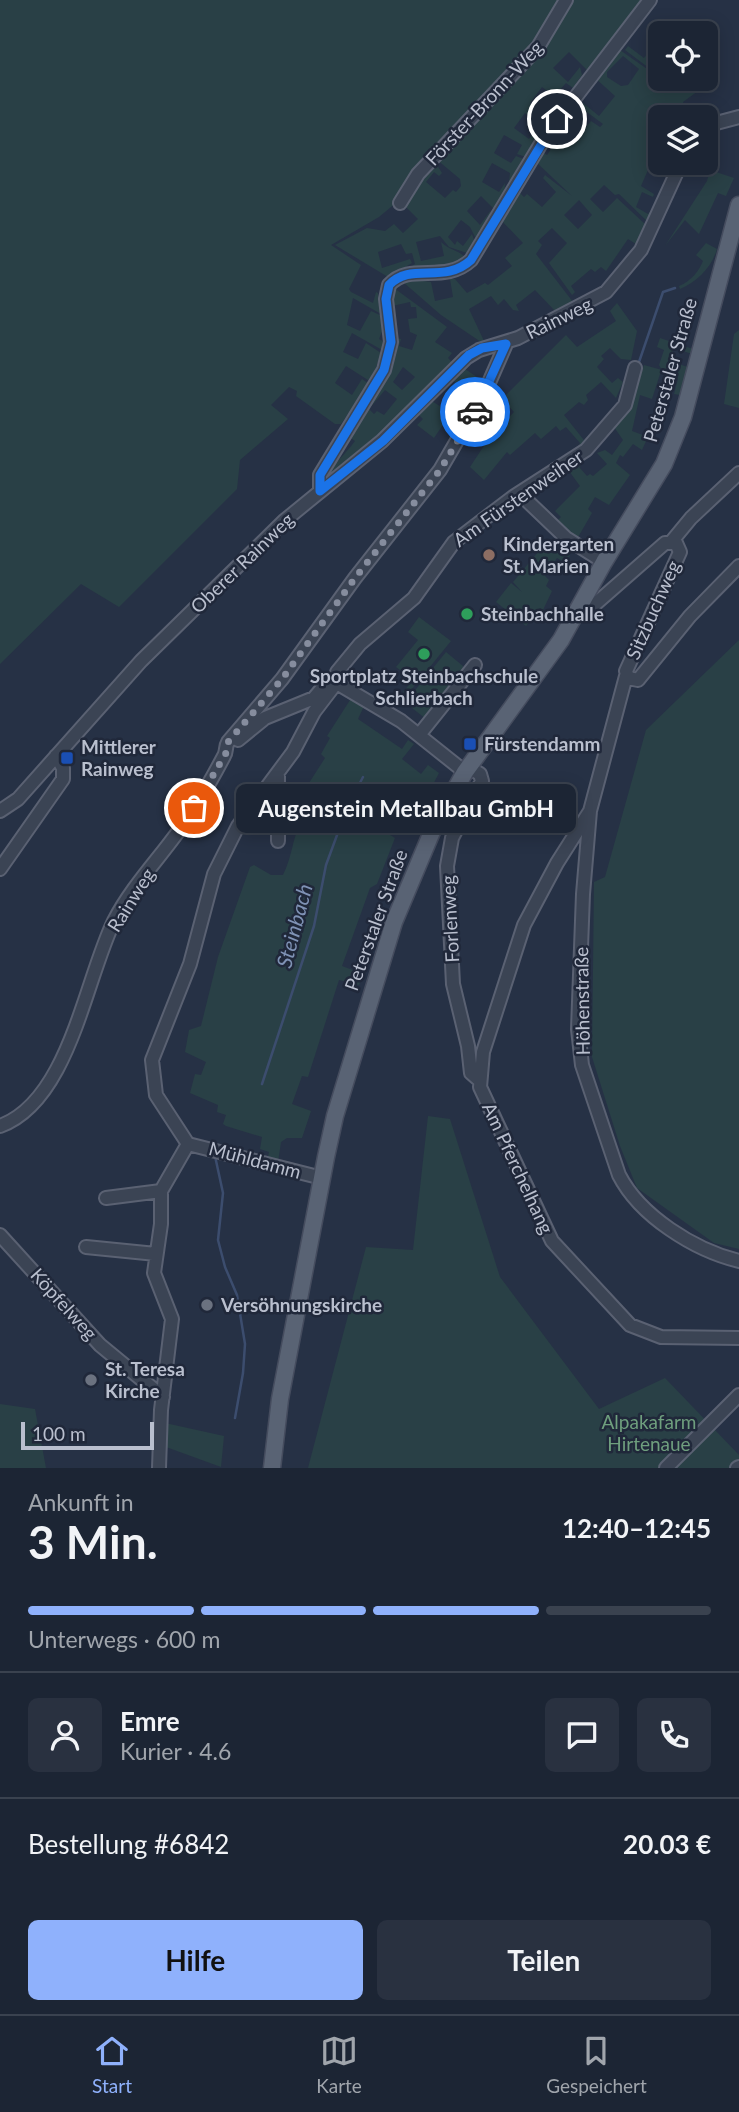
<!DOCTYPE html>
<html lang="de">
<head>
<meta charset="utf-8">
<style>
	body { margin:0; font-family:Lato,sans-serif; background:#293140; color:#f1f3f6; height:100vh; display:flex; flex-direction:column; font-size:26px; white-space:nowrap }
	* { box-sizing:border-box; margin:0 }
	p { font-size:23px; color:#a0a5ac }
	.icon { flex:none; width:38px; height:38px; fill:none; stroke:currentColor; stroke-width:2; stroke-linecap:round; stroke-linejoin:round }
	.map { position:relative; height:1468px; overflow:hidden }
	.details { display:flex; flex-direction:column; background:#1c2534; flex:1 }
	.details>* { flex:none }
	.tools { position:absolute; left:648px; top:21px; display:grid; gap:14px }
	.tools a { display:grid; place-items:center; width:70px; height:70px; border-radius:10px; background:#1c2534; box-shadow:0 4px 18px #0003,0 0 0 2px #3a424f; font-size:35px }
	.scale { position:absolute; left:21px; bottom:18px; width:133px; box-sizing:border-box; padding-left:7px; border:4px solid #b9bfce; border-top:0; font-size:19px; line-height:24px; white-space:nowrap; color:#b9bfce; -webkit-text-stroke:5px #20283a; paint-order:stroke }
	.pin { position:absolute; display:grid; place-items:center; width:60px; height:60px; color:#fff; margin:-30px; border:4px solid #fff; border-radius:50%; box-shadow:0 2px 7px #0007 }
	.courier { position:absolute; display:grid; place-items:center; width:70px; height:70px; margin:-35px; border:5px solid #1a73e8; border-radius:50%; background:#fff; color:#222; box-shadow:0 2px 9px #0007 }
	.bubble { position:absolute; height:49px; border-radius:10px; background:#1c2534; box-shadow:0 4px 18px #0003,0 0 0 2px #3a424f; font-size:23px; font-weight:700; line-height:49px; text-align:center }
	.head em { font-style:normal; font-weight:700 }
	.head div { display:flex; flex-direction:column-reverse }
	.head { display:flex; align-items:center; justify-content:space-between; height:119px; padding:0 28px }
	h1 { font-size:46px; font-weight:700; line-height:52px }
	.bar { display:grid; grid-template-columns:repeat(4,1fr); gap:10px 7px; align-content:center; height:84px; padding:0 28px }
	.bar i { height:9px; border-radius:5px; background:#3a424f }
	.bar .active { background:#8fb1fc }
	.bar p { grid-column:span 4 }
	.line { display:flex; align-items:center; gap:18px; padding:0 28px; border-top:2px solid #3a424f }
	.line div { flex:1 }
	.round { display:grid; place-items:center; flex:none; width:74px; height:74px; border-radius:10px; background:#293140 }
	.action { display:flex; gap:14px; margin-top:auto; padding:14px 28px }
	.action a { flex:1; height:80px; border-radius:10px; background:#8fb1fc; color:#111; font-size:28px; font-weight:700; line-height:80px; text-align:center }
	.action a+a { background:#293140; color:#f1f3f6 }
	.tabs { display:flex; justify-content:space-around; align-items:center; height:98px; border-top:2px solid #3a424f; background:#1c2534; font-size:19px; color:#a0a5ac }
	.tabs a { display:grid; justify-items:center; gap:4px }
	.tabs .active { color:#8fb1fc }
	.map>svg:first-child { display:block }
</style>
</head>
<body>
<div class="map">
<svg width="739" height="1468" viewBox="0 0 739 1468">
	<rect width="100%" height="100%" fill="#263145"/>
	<path fill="#294046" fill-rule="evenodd" d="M 0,0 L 647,0 L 587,70 L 569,52 L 553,68 L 568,82 L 580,67 L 582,75 L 573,88 L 566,83 L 556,94 L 562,100 L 555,111 L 557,98 L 542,87 L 530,103 L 545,116 L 552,107 L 545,128 L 525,113 L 514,128 L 529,139 L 534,132 L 540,136 L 526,157 L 517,154 L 522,145 L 504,135 L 494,153 L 511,163 L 516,156 L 526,160 L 508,192 L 510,173 L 492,163 L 482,182 L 499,192 L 505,183 C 505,197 499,208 492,220 L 493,208 L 481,196 L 467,211 L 480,225 L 491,210 C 487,222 485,232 478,243 L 470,227 L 461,220 L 448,237 L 455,245 L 457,241 L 463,246 L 472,234 L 476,245 L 470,254 L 449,247 L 440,236 L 416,242 L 421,261 L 444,256 L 441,242 C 449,250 458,250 465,257 C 449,275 426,267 405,270 L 415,264 L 412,253 L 406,254 L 401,244 L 378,252 L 382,268 L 410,259 L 412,263 L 388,277 L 335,245 L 367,228 L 385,231 L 394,224 L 403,233 L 418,219 L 404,205 L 410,188 L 435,162 L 442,173 L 439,176 L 434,172 L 426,182 L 445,198 L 453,190 L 456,192 L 461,186 L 460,179 L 436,159 L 458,137 L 455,134 L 413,176 L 397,202 L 379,217 L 331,245 L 361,265 L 349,289 L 351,292 L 373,303 L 376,292 L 378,293 L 381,314 L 353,298 L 347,325 L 360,331 L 371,311 L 380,315 L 383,329 L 379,339 L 386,343 L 384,351 L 352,333 L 343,352 L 358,359 L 366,343 L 381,353 L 374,374 L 368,380 L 346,366 L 335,383 L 352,395 L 362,379 L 369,384 L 341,424 L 335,424 L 296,396 L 297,391 L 289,387 L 271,405 L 288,419 L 240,460 L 237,489 L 119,607 L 81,584 L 0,664 Z
		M 628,46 L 644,58 L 651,49 L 660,56 L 654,70 L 649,68 L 625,50 Z
		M 617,48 L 673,87 L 682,79 L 705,79 L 705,68 L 717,77 L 683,102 L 686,110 L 682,114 L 672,108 L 665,117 L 660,117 L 660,139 L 655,143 L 658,147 L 641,186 L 654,194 L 653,197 L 642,192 L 636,207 L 648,214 L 653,208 L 655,210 L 649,223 L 619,194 L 615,195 L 604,185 L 590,199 L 603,212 L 617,198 L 646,225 L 636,244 L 628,239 L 606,271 L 601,267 L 595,272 L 591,269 L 571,286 L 575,292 L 572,295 L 549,263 L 567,243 L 552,228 L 538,241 L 542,245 L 536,254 L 573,302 L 573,305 L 556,312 L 535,290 L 516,305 L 519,311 L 513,310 L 504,299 L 498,305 L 491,296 L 469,309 L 484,341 L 481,342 L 441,315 L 403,282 L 412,279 L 431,282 L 435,301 L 453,297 L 450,279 L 455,279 L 467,293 L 485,283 L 488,285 L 512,266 L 505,258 L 523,243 L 501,220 L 518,191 L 524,197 L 527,194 L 542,207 L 556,192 L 543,178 L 545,175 L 572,196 L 535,161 L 541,151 L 547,155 L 553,146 L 550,137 L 554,132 L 560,136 L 568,129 L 578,137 L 591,121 L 600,127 L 603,124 L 580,107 L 583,103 L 599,116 L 615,96 L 594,77 L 601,74 ZM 623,56 L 639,69 L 628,85 L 621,86 L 607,77 L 607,72 ZM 579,200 L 592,215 L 578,229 L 564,215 Z
		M 710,170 L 734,178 L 726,196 L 718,193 L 699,234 L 685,220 L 665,246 L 707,181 Z
		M 706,243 L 717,249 C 712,267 697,282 680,289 L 679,286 C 691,281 699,271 703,261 L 696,255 Z
		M 394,288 L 447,327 L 435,342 L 452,353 L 448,358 L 453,363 L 396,422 L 393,420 L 389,428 L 325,482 L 323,478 C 334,463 345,455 355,441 L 348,436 L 388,374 L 396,338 L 401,339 L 399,346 L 412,350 L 417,335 L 410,332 L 408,319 L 417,318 L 416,307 L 411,307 L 410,302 L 392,306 ZM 403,367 L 415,377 L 402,390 L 393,382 ZM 385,390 L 397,399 L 384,415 L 377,411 L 374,414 L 369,409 Z
		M 617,303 L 637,331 L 631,360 L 621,359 L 610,348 L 601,356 L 604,359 L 597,367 L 612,383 L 618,378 L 623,382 L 616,398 L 601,382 L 586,395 L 588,400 L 584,405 L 579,402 L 564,415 L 587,444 L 575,453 L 580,443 L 566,427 L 560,431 L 556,426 L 541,439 L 535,433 L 510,455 L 507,452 L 484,480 L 470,467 L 491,435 L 514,412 L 502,399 L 566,335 L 577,347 L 616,321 L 610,311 Z
		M 739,330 L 739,408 L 724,404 L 734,334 Z
		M 660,338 L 693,349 L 692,354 L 674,348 L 671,357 L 676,359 L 675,363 L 688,367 L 680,395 L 674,394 L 678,379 L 660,374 L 652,399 L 640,395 L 632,431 L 648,437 L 642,450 L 633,444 L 623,457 L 620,455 L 616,463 L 630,475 L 609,505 L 595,497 L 588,509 L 592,513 L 577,539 L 557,521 L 561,517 L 555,511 L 580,486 L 569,471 L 581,461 L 583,463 L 579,467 L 587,476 L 590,474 L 593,476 L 607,464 L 597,453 L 605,450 L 612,455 L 623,440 L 614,427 L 630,408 L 644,365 L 662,370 L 659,365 L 664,350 L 657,347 Z
		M 462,367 L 486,383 L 481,392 L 470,385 L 434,438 L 417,425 L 423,419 L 417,413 L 430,400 L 448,411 L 464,389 L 451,379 Z
		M 558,538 L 567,545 L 565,551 L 570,555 L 566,563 L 557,558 L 545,576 L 549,580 L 546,586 L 552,591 L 543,610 L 540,608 L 526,626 L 496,602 L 511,583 L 522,592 L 513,582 L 548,540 L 553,544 Z
		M 419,617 L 451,641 L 407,695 L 403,692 L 413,680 L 396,667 L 418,640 L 408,632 Z
		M 739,640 L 739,1249 L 714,1243 L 637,1188 L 620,1146 L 592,1057 L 594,882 L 605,877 L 646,730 Z
		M 446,652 L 463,666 L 464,673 L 426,719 L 407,704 L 408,699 Z
		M 352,697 L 365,704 L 358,719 L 402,749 L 408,740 L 414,744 L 402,759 L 421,774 L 428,765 L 439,773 L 426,798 L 415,796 L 409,805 L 390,794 L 376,826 L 395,838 L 377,884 L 370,888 L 342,966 L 363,974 L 359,985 L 339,980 L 308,1077 L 302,1076 L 292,1104 L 311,1111 L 302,1138 L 287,1138 L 281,1142 L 278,1162 L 267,1161 L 269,1152 L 260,1149 L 262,1137 L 226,1126 L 223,1124 L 226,1115 L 217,1112 L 218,1105 L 190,1093 L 195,1074 L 201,1075 L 206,1062 L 185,1052 L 189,1030 L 201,1026 L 218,957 L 250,867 L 254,865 L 271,875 L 283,875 C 292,857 292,841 300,824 L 294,819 L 302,800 L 308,803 L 317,788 L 309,783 L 325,758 L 321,754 L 330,738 L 327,736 Z
		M 428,1116 L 450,1119 L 500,1277 L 599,1409 L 665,1378 L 739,1455 L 739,1468 L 308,1468 L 366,1247 L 413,1250 Z
		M 0,1404 L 35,1409 L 46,1468 L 0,1468 Z
		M 165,1423 L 224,1436 L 221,1467 L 166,1447 Z"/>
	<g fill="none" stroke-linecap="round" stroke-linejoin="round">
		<path stroke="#3c4d6e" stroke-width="2.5" d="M 639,362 L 663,292 L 675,288
			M 262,1084 L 314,926 L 326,865 L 347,808 L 363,777
			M 215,1156 L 223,1193 L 218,1240 L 225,1267 L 237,1295 L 245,1344 L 243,1373 L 235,1418"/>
		<defs>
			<path id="minor" d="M 705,126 L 739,117
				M 400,203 L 418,174 L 538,47 L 566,0
				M 320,491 L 320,475 L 384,370 L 391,342 L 386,299 L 389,285 C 411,261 444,285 471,260 L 545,137 L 650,0
				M 520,494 L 566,538 L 604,562
				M 672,541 L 691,518 L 739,473
				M 578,609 L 593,606 L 665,543 L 676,543 L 680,552 L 626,671 L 628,678 L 638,680 L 690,616 L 739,566
				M 626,676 L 590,811 L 583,894 L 578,1029 L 582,1065 L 619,1175 C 640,1216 694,1250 739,1261
				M 419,735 L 475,665
				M 238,740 L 265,718 L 314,698 L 330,679 L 401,721 L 465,772
				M 468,767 L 480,774 L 482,781 L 452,838 L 447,866 L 453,984 L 468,1046 L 471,1073 L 479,1080
				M 278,776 L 278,841
				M 0,811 L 18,799 L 141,661 L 284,521 L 382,441 L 466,358 L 479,350 L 518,338 L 606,292 L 641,250 L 681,163
				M 590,811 L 557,863 L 524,925 L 483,1052 L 480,1087 L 552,1241 L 630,1325 L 661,1337 L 739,1338
				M 0,869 L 63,779 L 63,768 L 56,756
				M 0,1126 C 69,1101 85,980 114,921 C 135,880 171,847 195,807 C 205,791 215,773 224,756 C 227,751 225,747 228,742 L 282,679 L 355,578 L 440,470 L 484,394 L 506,344
				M 188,1144 L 156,1095 L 152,1060 L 190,964 L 214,874 L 238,826 L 293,752 L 314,712 L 337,682 L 337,672 L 360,644 L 414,598 L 454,542 L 513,497 L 586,450 L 625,405 L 635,368
				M 188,1144 L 322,1178
				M 106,1198 L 161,1191
				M 0,1235 L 100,1345 L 163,1397
				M 86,1247 L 156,1254
				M 159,1468 L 161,1410 L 172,1319 L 154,1273 L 161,1224 L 161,1191 L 188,1144
				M 666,1468 L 739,1395
				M 737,1468 L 739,1467"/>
			<path id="major" d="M 272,1468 L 280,1399 L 326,1157 L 335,1116 L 394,922 L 434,827 L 465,772 L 561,640 L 604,562 L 664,464 L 683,417 L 739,205"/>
		</defs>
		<use href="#minor" stroke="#5a6172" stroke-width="16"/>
		<use href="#major" stroke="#454c5e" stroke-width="19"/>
		<use href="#minor" stroke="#3b4454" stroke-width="12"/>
		<use href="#major" stroke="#596374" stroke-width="16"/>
	</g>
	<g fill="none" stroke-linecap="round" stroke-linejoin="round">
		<path stroke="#868d9e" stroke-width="7" stroke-dasharray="0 12.6" d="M 194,808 L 226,753 L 228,742 L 282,679 L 355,578 L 440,470 L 475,412"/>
		<path stroke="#1a73e8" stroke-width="9" d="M 475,412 L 506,344 L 482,348 L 469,355 L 383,441 L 320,491 L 320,475 L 384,370 L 391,342 L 386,299 L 389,285 C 411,261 444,285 471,260 L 557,119"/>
	</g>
	<circle fill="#8d6e63" stroke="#20283a" stroke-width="2.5" cx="489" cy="555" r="7"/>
	<g fill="#2e9e5b" stroke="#20283a" stroke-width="2.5">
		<circle cx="467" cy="614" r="7"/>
		<circle cx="424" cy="654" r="7"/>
	</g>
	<g fill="#1a4fb4" stroke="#20283a" stroke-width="2.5">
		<rect x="463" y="737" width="14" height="14" rx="3.5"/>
		<rect x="60" y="751" width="14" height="14" rx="3.5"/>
	</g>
	<g fill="#6b7280" stroke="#20283a" stroke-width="2.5">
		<circle cx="207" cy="1305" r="7"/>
		<circle cx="91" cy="1380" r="7"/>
	</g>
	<g text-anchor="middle" stroke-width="5" stroke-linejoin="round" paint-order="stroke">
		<g font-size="19" fill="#b9bfce" stroke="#20283a">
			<text transform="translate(484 103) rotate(-47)" y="7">Förster-Bronn-Weg</text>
			<text transform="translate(559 318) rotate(-26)" y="7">Rainweg</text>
			<text transform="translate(670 370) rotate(-74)" y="7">Peterstaler Straße</text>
			<text transform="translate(518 498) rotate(-35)" y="7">Am Fürstenweiher</text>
			<text transform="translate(242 563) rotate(-44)" y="7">Oberer Rainweg</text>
			<text transform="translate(653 610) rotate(-66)" y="7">Sitzbuchweg</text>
			<text transform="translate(131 900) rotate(-58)" y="7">Rainweg</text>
			<text transform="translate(450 919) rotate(-93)" y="7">Forlenweg</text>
			<text transform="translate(376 920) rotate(-70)" y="7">Peterstaler Straße</text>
			<text transform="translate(582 1001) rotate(-91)" y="7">Höhenstraße</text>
			<text transform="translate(255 1160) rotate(15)" y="7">Mühldamm</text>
			<text transform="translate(518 1168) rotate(65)" y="7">Am Pferchelhang</text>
			<text transform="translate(64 1304) rotate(48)" y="7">Köpfelweg</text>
		</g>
		<g font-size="19" font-weight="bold" fill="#b9bfce" stroke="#20283a" text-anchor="start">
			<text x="503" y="551">Kindergarten<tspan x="503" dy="22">St. Marien</tspan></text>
			<text x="481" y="621">Steinbachhalle</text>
			<text x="424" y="683" text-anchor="middle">Sportplatz Steinbachschule<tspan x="424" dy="22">Schlierbach</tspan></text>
			<text x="484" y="751">Fürstendamm</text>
			<text x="81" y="754">Mittlerer<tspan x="81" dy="22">Rainweg</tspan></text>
			<text x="221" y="1312">Versöhnungskirche</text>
			<text x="105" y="1376">St. Teresa<tspan x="105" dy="22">Kirche</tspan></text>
		</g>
		<g font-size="19" fill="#6f9f7e" stroke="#20283a">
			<text x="649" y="1429">Alpakafarm<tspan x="649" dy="22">Hirtenaue</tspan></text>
		</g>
		<g font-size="21" font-style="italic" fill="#7f92b5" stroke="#20283a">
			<text transform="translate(295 926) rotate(-75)" y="7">Steinbach</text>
		</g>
	</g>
</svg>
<div class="tools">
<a><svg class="icon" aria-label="locate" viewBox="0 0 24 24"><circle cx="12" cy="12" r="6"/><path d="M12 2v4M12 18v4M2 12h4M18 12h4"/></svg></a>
<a><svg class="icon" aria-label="layers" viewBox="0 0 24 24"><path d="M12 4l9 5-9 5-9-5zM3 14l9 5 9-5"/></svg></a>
</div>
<div class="scale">100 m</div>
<div class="pin" style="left:194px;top:808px;background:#ea580c"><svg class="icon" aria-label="bag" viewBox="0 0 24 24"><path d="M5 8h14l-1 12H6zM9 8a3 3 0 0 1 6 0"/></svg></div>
<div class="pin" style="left:557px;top:119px;background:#1f2937"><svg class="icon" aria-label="home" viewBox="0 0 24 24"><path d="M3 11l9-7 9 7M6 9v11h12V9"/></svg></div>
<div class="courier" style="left:475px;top:412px"><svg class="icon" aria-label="car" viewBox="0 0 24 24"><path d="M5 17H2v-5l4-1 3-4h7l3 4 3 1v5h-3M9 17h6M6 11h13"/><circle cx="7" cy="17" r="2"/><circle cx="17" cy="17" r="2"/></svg></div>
<div class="bubble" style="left:236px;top:784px;width:340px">Augenstein Metallbau GmbH</div>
</div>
<section class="details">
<div class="head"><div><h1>3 Min.</h1><p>Ankunft in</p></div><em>12:40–12:45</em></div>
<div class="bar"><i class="active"></i><i class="active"></i><i class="active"></i><i></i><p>Unterwegs · 600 m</p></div>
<div class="line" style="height:126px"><a class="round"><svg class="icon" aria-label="person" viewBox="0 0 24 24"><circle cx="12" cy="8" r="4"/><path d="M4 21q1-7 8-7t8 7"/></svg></a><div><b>Emre</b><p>Kurier · 4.6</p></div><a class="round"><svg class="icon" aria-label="chat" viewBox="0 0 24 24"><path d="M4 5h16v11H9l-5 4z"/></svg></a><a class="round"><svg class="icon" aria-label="phone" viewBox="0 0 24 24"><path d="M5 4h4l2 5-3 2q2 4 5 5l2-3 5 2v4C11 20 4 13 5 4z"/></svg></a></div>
<div class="line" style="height:91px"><div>Bestellung #6842</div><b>20.03 €</b></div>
<div class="action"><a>Hilfe</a><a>Teilen</a></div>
</section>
<nav class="tabs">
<a class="active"><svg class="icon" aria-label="home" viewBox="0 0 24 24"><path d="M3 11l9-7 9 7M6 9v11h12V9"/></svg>Start</a>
<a><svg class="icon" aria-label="map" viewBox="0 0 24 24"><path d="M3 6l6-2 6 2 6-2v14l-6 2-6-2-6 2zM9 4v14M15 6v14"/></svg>Karte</a>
<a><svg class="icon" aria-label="saved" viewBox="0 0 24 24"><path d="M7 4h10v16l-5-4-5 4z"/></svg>Gespeichert</a>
</nav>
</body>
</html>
